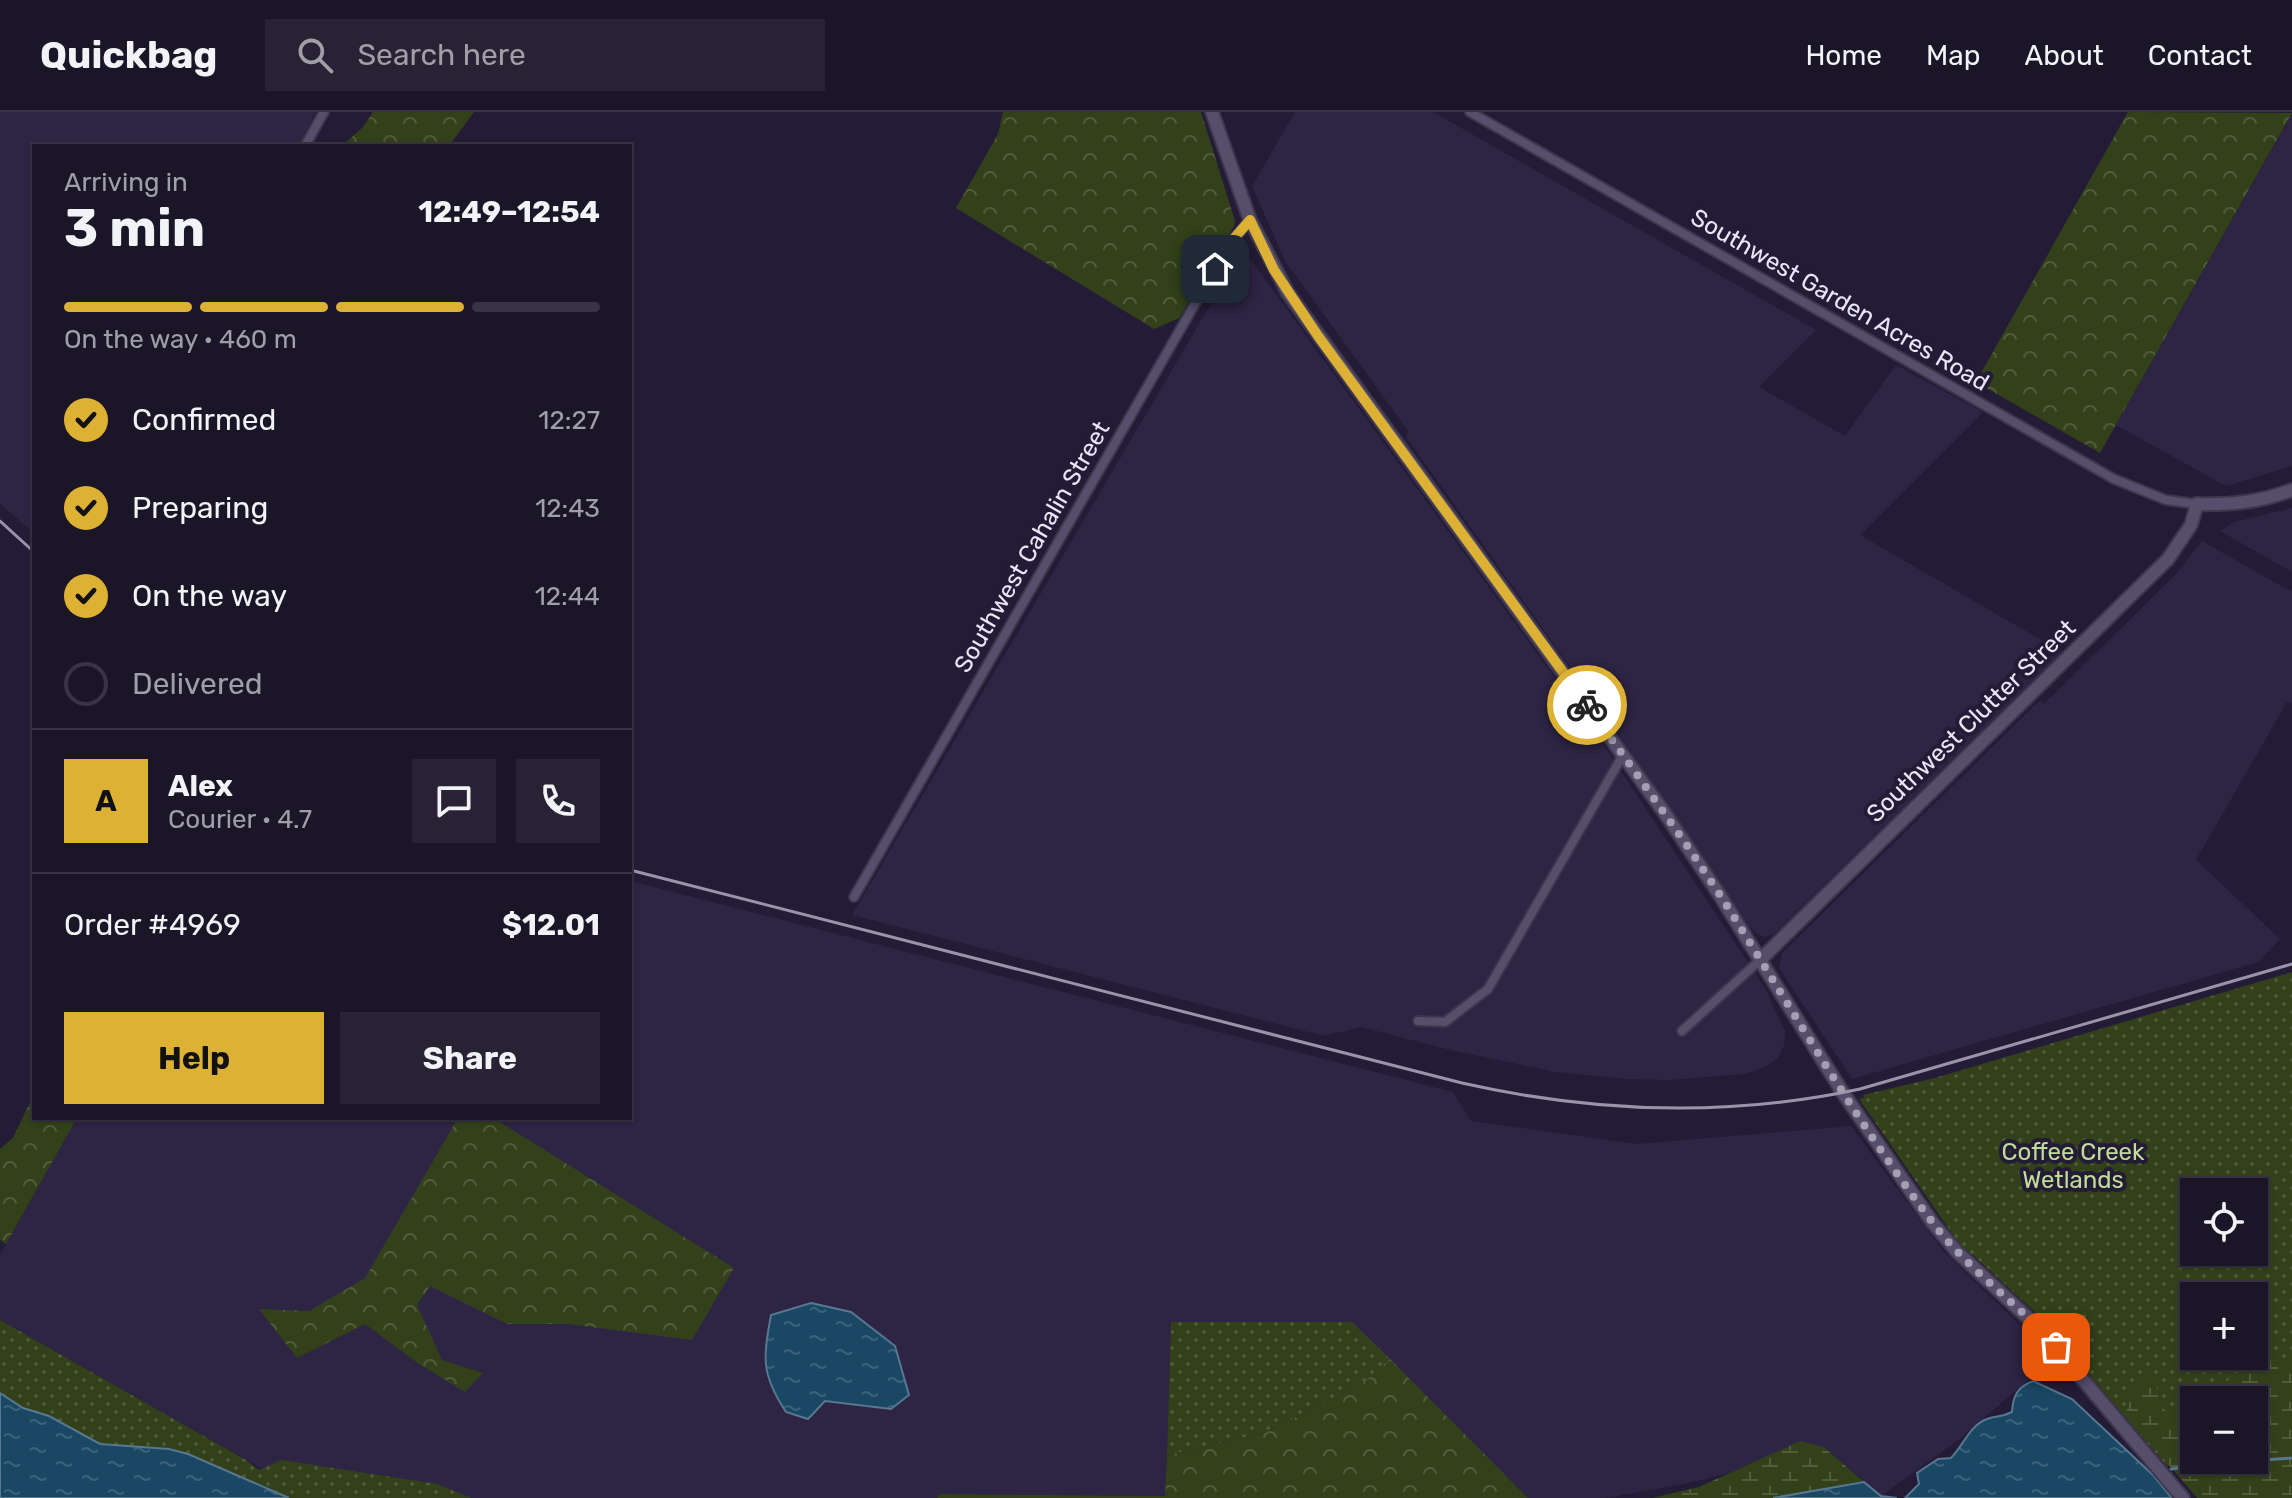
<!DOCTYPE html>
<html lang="en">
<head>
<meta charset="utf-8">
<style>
	body { margin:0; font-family:Rubik,sans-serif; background:#282234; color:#f1f3f6; height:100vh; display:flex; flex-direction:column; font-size:30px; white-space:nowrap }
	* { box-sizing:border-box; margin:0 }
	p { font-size:26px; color:#a09fa8 }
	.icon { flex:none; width:44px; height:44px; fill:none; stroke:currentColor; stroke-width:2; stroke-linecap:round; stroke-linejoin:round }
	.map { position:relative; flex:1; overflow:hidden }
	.drawer { position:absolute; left:32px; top:32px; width:600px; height:976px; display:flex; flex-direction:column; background:#1b1528; border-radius:0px; box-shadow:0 2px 6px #0004,0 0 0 2px #393445 }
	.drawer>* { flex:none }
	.controls { position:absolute; left:2180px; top:1066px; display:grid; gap:16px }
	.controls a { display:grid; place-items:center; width:88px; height:88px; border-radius:0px; background:#1b1528; box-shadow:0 2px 6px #0004,0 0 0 2px #393445; font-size:40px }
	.pin { position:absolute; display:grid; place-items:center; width:68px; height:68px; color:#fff; margin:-34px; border-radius:16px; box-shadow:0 4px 12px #0006 }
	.courier { position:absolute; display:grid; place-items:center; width:80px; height:80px; margin:-40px; border:6px solid #ddb133; border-radius:50%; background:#fff; color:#222; box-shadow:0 2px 10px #0007 }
	.summary em { font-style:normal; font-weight:700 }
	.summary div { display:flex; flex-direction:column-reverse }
	.summary { display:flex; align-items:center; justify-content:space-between; height:136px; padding:0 32px }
	h1 { font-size:52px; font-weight:700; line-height:60px }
	.bar { display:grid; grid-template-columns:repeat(4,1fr); gap:12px 8px; align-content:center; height:96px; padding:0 32px }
	.bar i { height:10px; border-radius:6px; background:#393445 }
	.bar .selected { background:#ddb133 }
	.bar p { grid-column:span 4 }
	.line { display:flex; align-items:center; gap:20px; padding:0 32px; border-top:2px solid #393445 }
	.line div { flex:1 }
	.round { display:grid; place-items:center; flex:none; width:84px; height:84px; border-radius:0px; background:#282234 }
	ol { padding:0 32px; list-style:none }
	li { display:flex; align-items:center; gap:24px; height:88px }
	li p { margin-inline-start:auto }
	li .icon { padding:8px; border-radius:50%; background:#ddb133; color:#111; stroke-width:4 }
	li:last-child { color:#a09fa8 }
	li i { width:44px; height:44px; border:4px solid #393445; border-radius:50% }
	.primary-button { display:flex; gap:16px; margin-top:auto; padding:16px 32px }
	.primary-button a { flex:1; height:92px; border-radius:0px; background:#ddb133; color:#111; font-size:32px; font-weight:700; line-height:92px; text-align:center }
	.primary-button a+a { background:#282234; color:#f1f3f6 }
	header { display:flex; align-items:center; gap:48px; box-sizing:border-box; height:112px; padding:0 40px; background:#1b1528; border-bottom:2px solid #393445 }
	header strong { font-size:38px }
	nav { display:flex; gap:44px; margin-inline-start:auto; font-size:28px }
	.search { width:560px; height:72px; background:#282234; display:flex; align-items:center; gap:20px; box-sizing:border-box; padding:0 28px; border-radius:0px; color:#a09fa8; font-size:30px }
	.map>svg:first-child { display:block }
</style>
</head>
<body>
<header>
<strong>Quickbag</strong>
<div class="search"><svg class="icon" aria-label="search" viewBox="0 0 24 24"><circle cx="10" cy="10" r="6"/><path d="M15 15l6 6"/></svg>Search here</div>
<nav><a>Home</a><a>Map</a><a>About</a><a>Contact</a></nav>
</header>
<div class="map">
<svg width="2292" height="1386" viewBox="0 0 2292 1386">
	<defs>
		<pattern id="green-dots" width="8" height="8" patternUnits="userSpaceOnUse" patternTransform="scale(2)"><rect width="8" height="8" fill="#32411a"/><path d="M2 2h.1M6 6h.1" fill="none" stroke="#505c3c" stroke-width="1.8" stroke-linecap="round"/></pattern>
		<pattern id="forest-crowns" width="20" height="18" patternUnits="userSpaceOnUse" patternTransform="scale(2)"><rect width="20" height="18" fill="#32411a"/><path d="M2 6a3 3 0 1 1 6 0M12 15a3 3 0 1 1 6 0" fill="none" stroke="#505c3c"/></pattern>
		<pattern id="wetland-marsh" width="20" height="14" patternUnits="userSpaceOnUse" patternTransform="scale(2)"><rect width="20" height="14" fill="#32411a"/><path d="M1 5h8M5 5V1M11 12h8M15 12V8" fill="none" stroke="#505c3c"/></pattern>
		<pattern id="water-ripples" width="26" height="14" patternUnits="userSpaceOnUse" patternTransform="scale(2)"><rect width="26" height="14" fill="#1a4864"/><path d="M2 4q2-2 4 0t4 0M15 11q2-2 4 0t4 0" fill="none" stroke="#3b627b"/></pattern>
	</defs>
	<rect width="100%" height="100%" fill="#241c36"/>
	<path fill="#2e2444" d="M 0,0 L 316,0 L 298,34 L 34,34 L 34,422 L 0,391 Z
		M 1295,0 L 1433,0 L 1816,218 L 1759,275 L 1845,324 L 1896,253 L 1983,300 L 1860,423 L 2062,540 L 1774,822 L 1764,825 L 1757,822 L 1749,814 L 1631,640 L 1406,325 L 1409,320 L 1285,149 L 1252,74 Z
		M 2292,2 L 2292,354 L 2226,374 L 2116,313 Z
		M 1243,137 L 1603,632 L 1765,876 L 1785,919 L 1784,933 L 1778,946 L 1765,955 L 1744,962 L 1671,968 L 1626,967 L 1556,960 L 1454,939 L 1361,915 L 1324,924 L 852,803 Z
		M 2292,396 L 2292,460 L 2220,419 L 2234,410 Z
		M 2202,429 L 2292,480 L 2292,592 L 2287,590 L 2196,748 L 2280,827 L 2258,850 L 1852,967 L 1779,856 L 1782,841 L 2040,588 L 2044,592 L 2177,461 Z
		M 630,769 L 1453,980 L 1471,1009 L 1637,1032 L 1851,1014 L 1944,1140 L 2054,1246 L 1957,1329 L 1881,1384 L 1824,1335 L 1800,1329 L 1729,1361 L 1688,1371 L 1606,1386 L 1528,1386 L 1352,1210 L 1171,1210 L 1166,1384 L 940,1382 L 937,1386 L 436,1386 L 266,1359 L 0,1208 L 0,1143 L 77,1006 L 630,1006 Z"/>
	<path fill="url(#green-dots)" fill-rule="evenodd" d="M 2292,860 L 2292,1345 L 2254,1288 L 2194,1288 L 2194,1348 L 2252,1348 L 2167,1354 L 2037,1202 L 1972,1142 L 1969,1146 L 1859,987 L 1864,986 L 1863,983 L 1935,966 ZM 2194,1080 L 2254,1080 L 2254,1140 L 2194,1140 ZM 2194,1184 L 2254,1184 L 2254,1244 L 2194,1244 Z
		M 0,1208 L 246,1348 L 259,1358 L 281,1348 L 437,1372 L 472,1386 L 289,1386 L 188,1342 L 169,1337 L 100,1332 L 49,1304 L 23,1296 L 0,1281 Z
		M 1171,1210 L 1352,1210 L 1390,1247 L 1363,1271 L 1265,1321 L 1167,1343 Z"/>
	<path fill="url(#forest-crowns)" d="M 373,0 L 474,0 L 449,34 L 342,34 L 363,15 Z
		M 1003,0 L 1201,0 L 1235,109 L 1234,114 L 1179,206 L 1154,217 L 956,96 L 998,22 Z
		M 2128,0 L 2292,1 L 2100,341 L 1976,270 Z
		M 34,982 L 34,1006 L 77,1006 L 6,1132 L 0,1128 L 0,1037 L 13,1026 Z
		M 458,1006 L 493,1006 L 734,1156 L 692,1228 L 568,1212 L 507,1212 L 430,1174 L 417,1193 L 442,1248 L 483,1261 L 465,1280 L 419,1252 L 365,1212 L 297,1246 L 259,1197 L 309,1199 L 365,1166 Z
		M 1390,1247 L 1528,1386 L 937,1386 L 940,1382 L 1165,1384 L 1167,1343 L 1265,1321 L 1363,1271 Z"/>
	<path fill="url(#wetland-marsh)" d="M 2254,1246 L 2292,1247 L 2292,1386 L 2197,1386 L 2127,1304 L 2126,1289 L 2140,1270 L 2152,1262 L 2166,1301 L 2190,1303 L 2194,1299 L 2194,1348 L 2254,1348 L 2254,1288 L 2205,1288 Z
		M 1800,1329 L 1824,1335 L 1864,1370 L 1773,1386 L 1652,1386 L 1699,1375 Z"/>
	<path fill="url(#water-ripples)" stroke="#587790" stroke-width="2" d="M 811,1191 L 851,1200 L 895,1234 L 909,1283 L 891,1297 L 825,1289 L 808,1307 L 786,1300 C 761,1262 763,1247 771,1203 Z
		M 2033,1269 L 2072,1287 L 2154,1364 L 2172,1386 L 1905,1386 L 1919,1372 L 1917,1361 L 1938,1347 L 1951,1346 C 1963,1334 1970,1313 1987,1307 C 1997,1303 2000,1306 2012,1300 C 2013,1284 2017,1275 2033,1269 Z
		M 0,1281 L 23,1296 L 49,1304 L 100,1332 L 169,1337 L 188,1342 L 289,1386 L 0,1386 Z
		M 1864,1370 L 1881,1384 L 1897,1386 L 1773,1386 Z"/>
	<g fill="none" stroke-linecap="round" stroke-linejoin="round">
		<path stroke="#587790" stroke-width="3" d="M 2171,1357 L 2221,1351 L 2292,1346"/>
		<defs>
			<path id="street" d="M 1470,0 L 2114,367 L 2166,388 L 2197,392
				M 305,34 L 324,0
				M 854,785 L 1230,131 L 1250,108
				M 1418,909 L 1445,910 L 1488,877 L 1623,643
				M 1682,919 L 1760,848"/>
			<path id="secondary" d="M 1212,0 L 1250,108 L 1288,181 L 1664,700 L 1719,782 L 1843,981 L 1932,1110 L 1957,1140 L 2041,1218 L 2183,1386
				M 1760,848 L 2168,447 L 2191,413 L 2197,392 C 2231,393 2260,390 2292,378"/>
		</defs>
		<use href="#street" stroke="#3d374c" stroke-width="12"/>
		<use href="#secondary" stroke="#3d374c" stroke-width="16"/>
		<use href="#street" stroke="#564f6c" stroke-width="8"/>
		<use href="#secondary" stroke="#564f6c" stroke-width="12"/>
		<path stroke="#9994a9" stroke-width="3" d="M 0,409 L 34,440
			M 630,758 L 1462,971 C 1595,1001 1726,1006 1860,977 L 2292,852"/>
	</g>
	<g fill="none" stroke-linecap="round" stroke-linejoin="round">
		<path stroke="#a49fb3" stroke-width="8" stroke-dasharray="0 14.4" d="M 1587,593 C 1633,657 1679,720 1722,786 C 1791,895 1855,1008 1933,1111 C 1968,1158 2018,1191 2056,1235"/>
		<path stroke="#ddb133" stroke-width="10" d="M 1215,157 L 1230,131 L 1250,108 L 1274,158 L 1318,224 L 1587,593"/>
	</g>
	<g text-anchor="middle" stroke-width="8" stroke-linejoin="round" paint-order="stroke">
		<g font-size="24" fill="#e9e6f7" stroke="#241c36">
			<text transform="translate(1840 188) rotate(30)" y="8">Southwest Garden Acres Road</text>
			<text transform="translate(1032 435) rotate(-60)" y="8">Southwest Cahalin Street</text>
			<text transform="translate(1971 609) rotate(-44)" y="8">Southwest Clutter Street</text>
		</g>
		<g font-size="24" fill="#bfdd96" stroke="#241c36">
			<text x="2073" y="1048">Coffee Creek<tspan x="2073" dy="28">Wetlands</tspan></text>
		</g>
	</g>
</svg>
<div class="controls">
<a><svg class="icon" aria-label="locate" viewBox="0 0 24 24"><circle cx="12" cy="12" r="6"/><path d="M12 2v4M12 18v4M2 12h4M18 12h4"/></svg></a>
<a>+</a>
<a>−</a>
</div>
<div class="pin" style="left:2056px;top:1235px;background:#ea580c"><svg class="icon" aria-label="bag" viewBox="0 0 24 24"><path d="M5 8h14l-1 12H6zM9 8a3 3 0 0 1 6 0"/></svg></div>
<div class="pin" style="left:1215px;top:157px;background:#1f2937"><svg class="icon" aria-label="home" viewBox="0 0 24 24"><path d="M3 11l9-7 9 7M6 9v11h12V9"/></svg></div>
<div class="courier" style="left:1587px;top:593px"><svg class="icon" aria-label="bike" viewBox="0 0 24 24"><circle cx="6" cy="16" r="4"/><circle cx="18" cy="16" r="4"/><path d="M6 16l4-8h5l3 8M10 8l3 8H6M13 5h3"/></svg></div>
<section class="drawer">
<div class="summary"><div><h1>3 min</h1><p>Arriving in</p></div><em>12:49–12:54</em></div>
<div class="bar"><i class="selected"></i><i class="selected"></i><i class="selected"></i><i></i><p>On the way · 460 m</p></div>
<ol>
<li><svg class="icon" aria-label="check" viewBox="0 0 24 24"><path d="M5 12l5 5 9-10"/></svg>Confirmed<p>12:27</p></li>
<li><svg class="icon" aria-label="check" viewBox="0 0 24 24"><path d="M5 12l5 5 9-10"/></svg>Preparing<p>12:43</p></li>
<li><svg class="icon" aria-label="check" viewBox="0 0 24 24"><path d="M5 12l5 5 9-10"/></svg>On the way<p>12:44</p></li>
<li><i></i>Delivered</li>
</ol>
<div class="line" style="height:144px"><b class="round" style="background:#ddb133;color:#111">A</b><div><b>Alex</b><p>Courier · 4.7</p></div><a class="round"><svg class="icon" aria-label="chat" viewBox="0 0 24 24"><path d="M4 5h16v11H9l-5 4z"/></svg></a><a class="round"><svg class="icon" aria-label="phone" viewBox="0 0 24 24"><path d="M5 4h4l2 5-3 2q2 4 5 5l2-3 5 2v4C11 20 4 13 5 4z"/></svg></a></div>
<div class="line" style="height:104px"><div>Order #4969</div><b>$12.01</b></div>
<div class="primary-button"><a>Help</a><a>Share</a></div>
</section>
</div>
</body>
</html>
